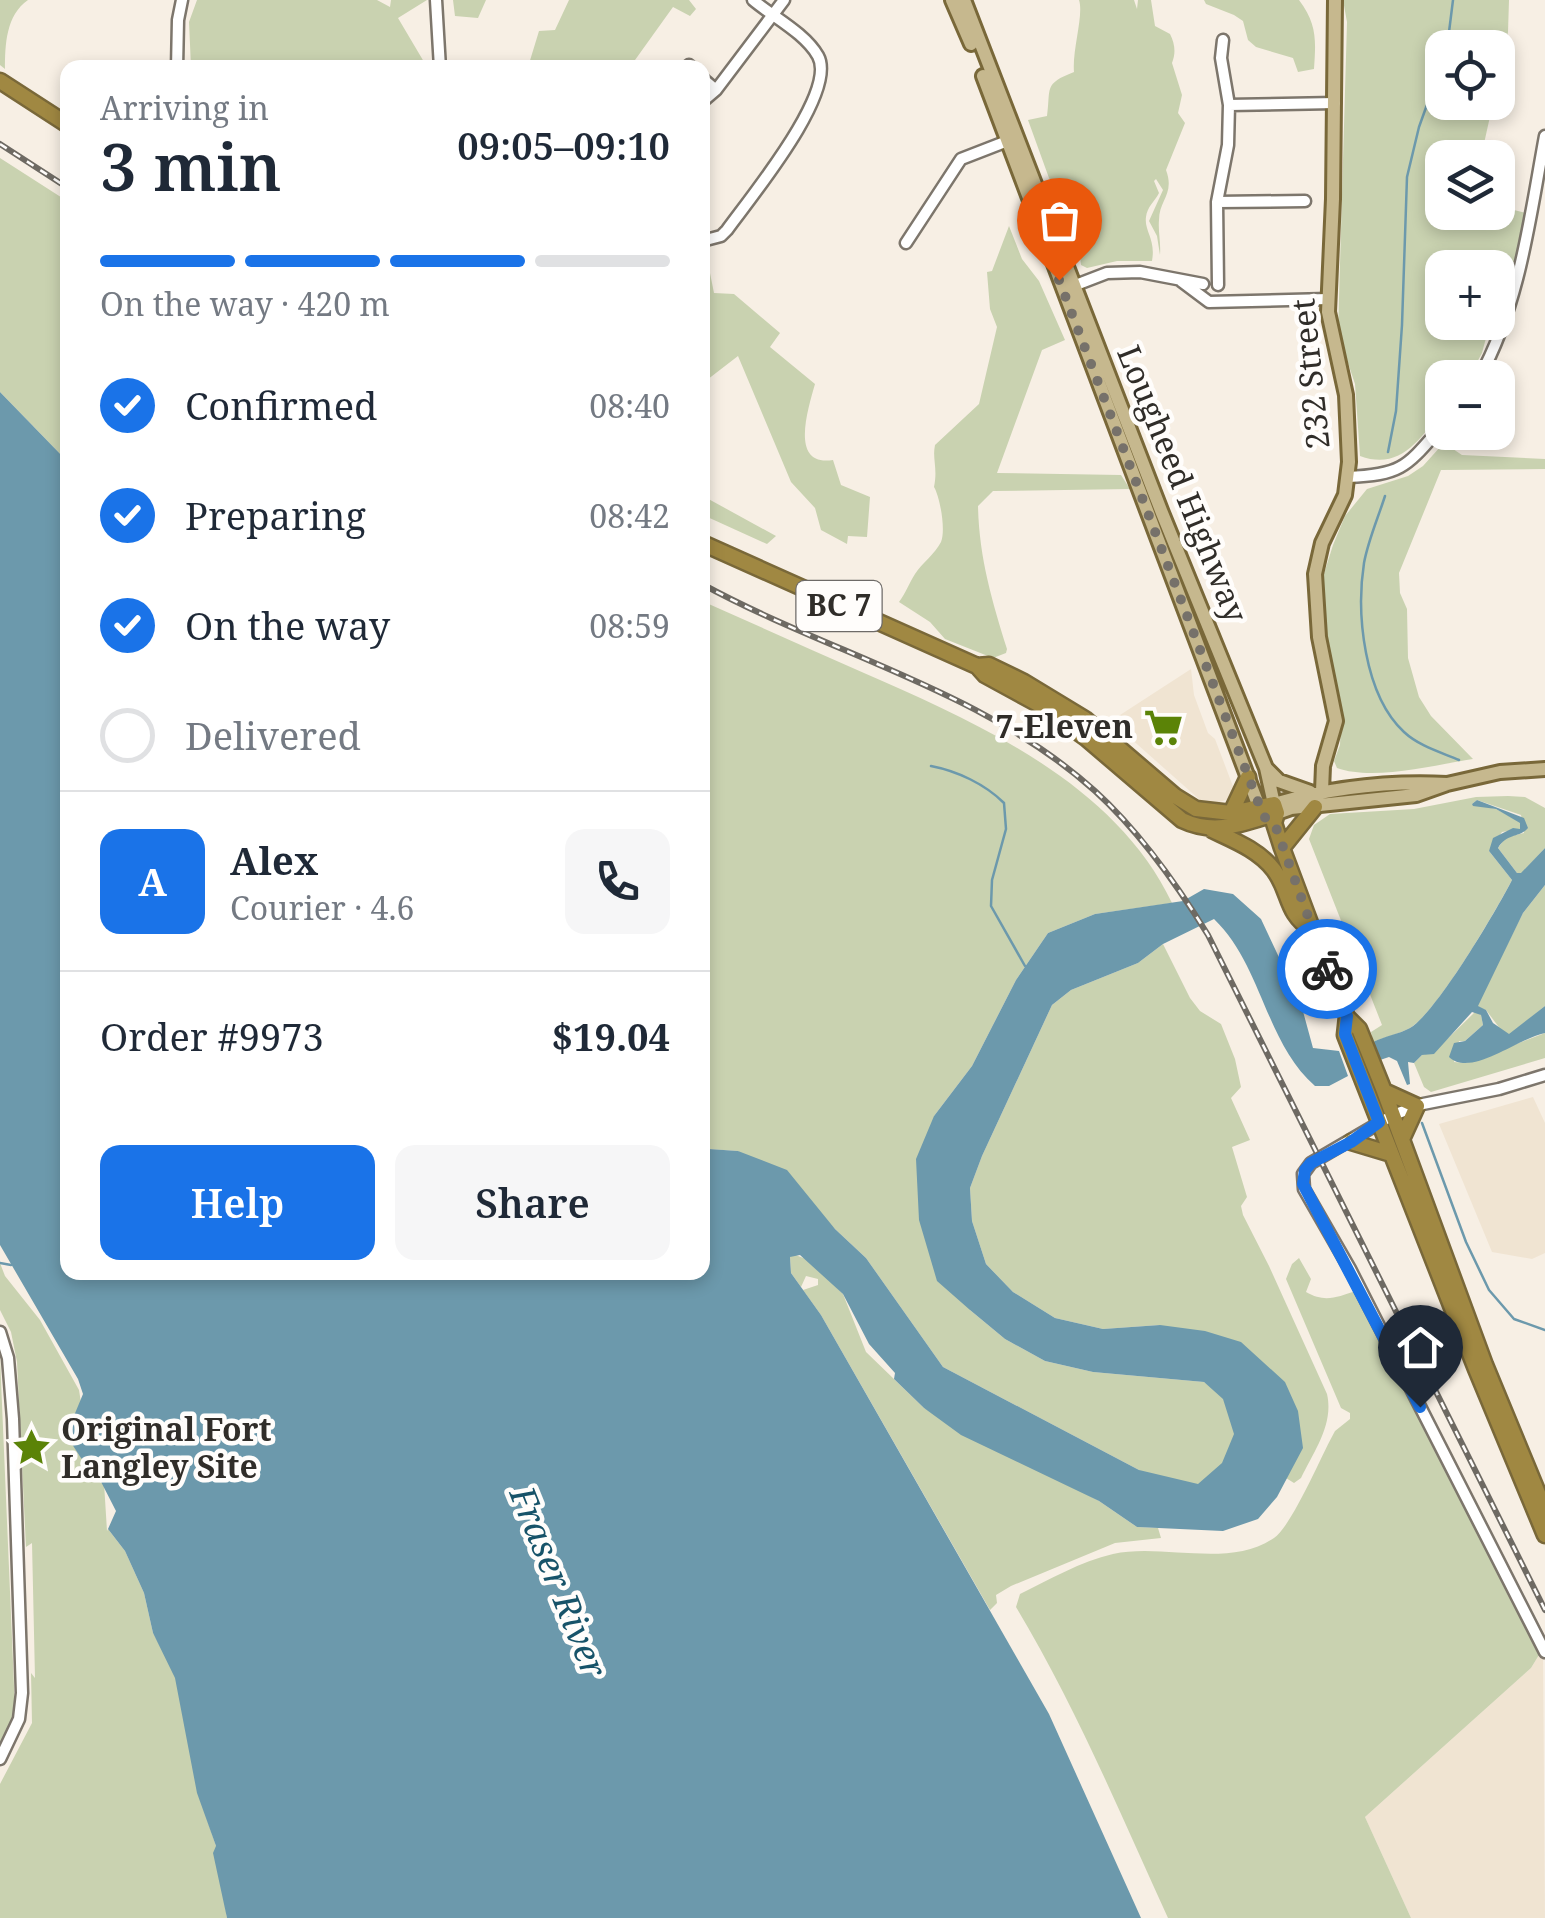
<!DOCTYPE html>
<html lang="en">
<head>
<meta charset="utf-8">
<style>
	body { margin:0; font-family:"Noto Serif",serif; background:#f6f6f7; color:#1f2937; height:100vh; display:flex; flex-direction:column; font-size:38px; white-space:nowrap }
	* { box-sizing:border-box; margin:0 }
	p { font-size:32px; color:#747a83 }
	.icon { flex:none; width:55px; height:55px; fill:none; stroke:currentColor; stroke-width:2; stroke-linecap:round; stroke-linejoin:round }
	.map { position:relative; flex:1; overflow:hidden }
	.panel { position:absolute; left:60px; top:60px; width:650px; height:1220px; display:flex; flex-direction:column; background:#fff; border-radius:20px; box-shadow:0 5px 15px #0003 }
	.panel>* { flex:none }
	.fabs { position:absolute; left:1425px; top:30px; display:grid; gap:20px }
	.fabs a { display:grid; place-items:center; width:90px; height:90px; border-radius:20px; background:#fff; box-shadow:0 5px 15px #0003; font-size:50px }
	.pin { position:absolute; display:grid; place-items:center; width:85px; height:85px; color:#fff; margin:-102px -42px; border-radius:50% 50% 50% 0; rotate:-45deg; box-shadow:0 0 10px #0007 }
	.pin .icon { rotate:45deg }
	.courier { position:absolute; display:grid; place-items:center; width:100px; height:100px; margin:-50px; border:8px solid #1a73e8; border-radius:50%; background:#fff; color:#222; box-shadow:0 2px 12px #0007 }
	.head em { font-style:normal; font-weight:600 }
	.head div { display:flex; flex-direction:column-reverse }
	.head { display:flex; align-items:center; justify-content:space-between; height:170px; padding:0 40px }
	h1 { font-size:65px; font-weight:600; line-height:75px }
	.bar { display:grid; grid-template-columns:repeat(4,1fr); gap:15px 10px; align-content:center; height:120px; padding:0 40px }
	.bar i { height:12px; border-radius:8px; background:#e0e1e3 }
	.bar .on { background:#1a73e8 }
	.bar p { grid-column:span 4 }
	.line { display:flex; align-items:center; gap:25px; padding:0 40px; border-top:2px solid #e0e1e3 }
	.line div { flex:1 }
	.round { display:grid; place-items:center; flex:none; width:105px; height:105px; border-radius:20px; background:#f6f6f7 }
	ol { padding:0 40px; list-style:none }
	li { display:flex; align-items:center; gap:30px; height:110px }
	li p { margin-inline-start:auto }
	li .icon { padding:10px; border-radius:50%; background:#1a73e8; color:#fff; stroke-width:4 }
	li:last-child { color:#747a83 }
	li i { width:55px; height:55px; border:5px solid #e0e1e3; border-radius:50% }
	.cta { display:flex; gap:20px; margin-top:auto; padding:20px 40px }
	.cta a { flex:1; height:115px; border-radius:20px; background:#1a73e8; color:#fff; font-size:40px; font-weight:600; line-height:115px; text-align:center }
	.cta a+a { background:#f6f6f7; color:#1f2937 }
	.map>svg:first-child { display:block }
</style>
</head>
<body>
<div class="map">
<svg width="1545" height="1918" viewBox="0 0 1545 1918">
	<rect width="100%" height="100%" fill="#f7efe4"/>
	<path fill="#f0e4d2" d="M 1191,669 L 1194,695 L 1208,733 L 1215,739 L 1234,789 L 1228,799 L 1217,803 L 1200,800 L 1129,737 L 1100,728 Z
		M 1533,1097 L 1545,1123 L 1545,1253 L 1532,1259 L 1492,1252 L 1439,1124 Z
		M 1543,1649 L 1545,1918 L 1411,1918 L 1365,1817 L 1531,1668 Z"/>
	<path fill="#c9d2b0" d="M 0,0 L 28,0 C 6,15 5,45 5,69 L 0,65 Z
		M 197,0 L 377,0 L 390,7 L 391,0 L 427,0 L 398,18 L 427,67 L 191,67 L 189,22 Z
		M 453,0 L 486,0 L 478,18 L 455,16 Z
		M 569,0 L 689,0 L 696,9 L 690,16 L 673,7 L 630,67 L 528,67 L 539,31 L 555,30 Z
		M 1079,0 L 1134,0 L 1137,9 L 1138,0 L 1151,0 L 1155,26 L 1170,34 C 1175,44 1176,53 1172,63 L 1182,95 L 1178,113 L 1185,123 L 1166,170 C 1175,194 1159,200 1159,220 C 1158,232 1161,243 1160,255 L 1157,236 L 1149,221 L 1163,190 L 1156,179 L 1154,181 L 1159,193 C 1155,201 1147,207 1146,217 C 1144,231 1156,239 1152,261 L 1117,261 L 1087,268 L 1081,265 L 1078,238 L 1064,201 L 1049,178 L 1028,120 L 1047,116 C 1051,88 1043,84 1074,72 C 1072,50 1084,15 1079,0 Z
		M 1204,0 L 1299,0 C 1317,24 1316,40 1314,69 L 1298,72 L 1293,58 L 1256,47 L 1248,40 L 1243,21 L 1234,15 L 1206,4 Z
		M 1343,0 L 1509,0 L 1508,32 L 1498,83 L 1498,48 L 1442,48 L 1442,102 L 1493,103 L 1481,157 L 1442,158 L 1442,212 L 1498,212 L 1498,206 L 1530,214 L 1519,266 L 1470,258 L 1463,267 L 1442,268 L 1442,322 L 1471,323 L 1486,338 L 1482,353 L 1469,377 L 1442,378 L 1442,411 C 1420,439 1400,471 1360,456 L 1355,384 L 1338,333 L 1347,22 Z
		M 0,158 L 67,201 L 67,461 L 0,392 Z
		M 1009,226 L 1022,259 L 1039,281 L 1065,340 L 1042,350 L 997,473 L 1121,475 L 1130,489 L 993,491 L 978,506 C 979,557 992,601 1007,649 L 1006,653 L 993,658 L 945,639 L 930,622 L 899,602 C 906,593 909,583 915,574 C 922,563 935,554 941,542 C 946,530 940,497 934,487 C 938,468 932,459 935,445 L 979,404 L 997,327 L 990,309 L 987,272 L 992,271 Z
		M 703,262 L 709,268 L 714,293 L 734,294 L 780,333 L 770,347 L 815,384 C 808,409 789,467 833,460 L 841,485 L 870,497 L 867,537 L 848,536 L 847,544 L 821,530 L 815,508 L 791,482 L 738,356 L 703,383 Z
		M 1447,445 L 1462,455 L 1545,459 L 1545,469 L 1441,470 L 1399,573 L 1400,593 L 1407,609 L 1408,658 L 1419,697 L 1431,716 L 1473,759 C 1435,765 1373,781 1337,768 L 1334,761 L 1340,745 L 1341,718 L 1324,616 L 1322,580 L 1333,545 L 1345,516 L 1367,489 L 1408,476 L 1423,466 L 1441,446 Z
		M 702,496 L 703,496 L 776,536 L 767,544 L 703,515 Z
		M 702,601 C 756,625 810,649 864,673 C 978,723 1115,783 1172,903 L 1095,914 L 1048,933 L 1016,980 L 972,1066 L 934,1116 L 970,1310 L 1005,1339 L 1045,1361 L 1093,1372 L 1204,1382 L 1247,1414 L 1222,1495 L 1148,1480 L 1139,1470 L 943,1367 L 866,1258 L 835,1229 L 738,1151 L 708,1149 L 703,1140 Z
		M 1508,796 L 1525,797 L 1545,808 L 1545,848 L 1521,874 L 1517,873 L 1498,848 L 1506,837 L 1524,833 L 1521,815 L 1477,800 L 1472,804 L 1496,809 L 1520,822 L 1520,829 L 1502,832 L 1489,851 L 1512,880 C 1495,912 1438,1011 1410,1028 C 1399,1034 1385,1037 1373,1042 L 1371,1032 L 1382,1025 L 1309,839 L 1314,825 L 1330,814 L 1414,809 L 1476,797 Z
		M 1545,885 L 1545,1006 L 1509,1035 L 1504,1034 L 1486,1010 L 1479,1009 L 1477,1004 L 1523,913 Z
		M 1163,944 L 1190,998 L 1200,1011 L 1221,1024 L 1235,1059 L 1241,1087 L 1231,1098 L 1250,1140 L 1232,1147 L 1247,1197 L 1241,1206 L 1243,1215 L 1269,1266 L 1327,1394 C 1334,1424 1314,1451 1301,1478 L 1294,1483 L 1286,1478 L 1293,1464 L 1160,1325 L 1103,1329 L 1055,1318 L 1013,1292 L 986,1264 L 972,1221 L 970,1188 L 982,1156 L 1052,1005 L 1071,990 L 1138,963 Z
		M 1476,1011 L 1481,1015 L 1483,1025 L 1465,1041 L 1459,1041 L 1454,1062 L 1466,1063 L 1545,1033 L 1545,1058 L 1431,1092 L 1424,1087 L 1414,1063 L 1422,1055 L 1435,1051 Z
		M 793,1254 L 811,1261 L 843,1294 L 866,1352 L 924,1408 L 1099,1501 L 1137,1527 L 1158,1528 L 1161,1538 L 1115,1543 L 1011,1586 L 996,1595 L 997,1603 L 990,1610 L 821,1315 L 803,1290 L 818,1285 L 818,1279 L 806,1276 L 801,1287 L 791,1273 L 790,1257 Z
		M 1299,1258 L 1311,1279 L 1306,1292 C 1325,1303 1337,1297 1356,1291 L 1539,1655 L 1531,1668 L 1365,1817 L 1411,1918 L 1168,1918 C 1120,1813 1076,1707 1016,1607 L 1020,1594 C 1049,1580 1081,1561 1113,1554 C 1163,1543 1229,1569 1274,1538 C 1292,1526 1322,1454 1335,1431 L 1350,1419 L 1350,1413 L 1341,1408 L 1286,1279 L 1292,1264 Z
		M 0,1263 L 5,1276 L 40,1320 L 79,1390 L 91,1466 L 104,1483 L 107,1531 L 108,1529 L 125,1551 L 144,1593 L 153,1633 L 177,1677 L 205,1813 L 216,1846 L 227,1918 L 0,1918 L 0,1784 L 32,1723 L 31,1673 L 35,1678 L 32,1543 L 26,1547 L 17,1362 L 11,1332 L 0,1310 Z
		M 0,1357 L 15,1709 L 12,1733 L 0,1756 Z"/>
	<path fill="#6c99ac" d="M 0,392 L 67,461 L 68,1272 L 702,1272 L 703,1140 L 709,1149 L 738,1151 L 787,1170 L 835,1229 L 866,1258 L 943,1367 L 1139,1470 L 1198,1484 L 1222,1463 L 1234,1434 L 1223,1399 L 1204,1382 L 1093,1372 L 1045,1361 L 1005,1339 L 970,1310 L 937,1281 L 919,1220 L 916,1159 L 934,1116 L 972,1066 L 1016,980 L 1048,933 L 1095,914 L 1183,901 L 1204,889 L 1233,894 L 1261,919 L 1301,1004 L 1313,1048 L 1339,1051 L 1348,1076 L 1329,1086 L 1315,1086 C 1265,1042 1262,965 1214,919 L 1163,944 L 1138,963 L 1071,990 L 1052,1005 L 982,1156 L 970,1188 L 972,1221 L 986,1264 L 1013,1292 L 1055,1318 L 1103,1329 L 1160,1325 L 1205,1331 L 1241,1342 L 1285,1382 L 1298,1411 L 1303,1448 L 1277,1497 L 1258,1519 L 1223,1531 L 1137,1527 L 1099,1501 L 961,1435 L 924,1408 L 894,1379 L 895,1373 L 869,1344 L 843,1294 L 800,1255 L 790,1257 L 791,1273 L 821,1315 L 1049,1714 L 1141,1918 L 227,1918 L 213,1853 L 216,1846 L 197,1793 L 175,1678 L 153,1633 L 144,1593 L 125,1551 L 108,1529 L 116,1511 L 96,1472 L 81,1458 L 70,1441 L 71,1423 L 83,1394 L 78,1379 L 0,1245 Z
		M 1477,800 L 1524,818 L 1528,828 C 1520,838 1507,833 1498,848 L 1517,873 L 1521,873 L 1545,848 L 1545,885 L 1523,913 L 1478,1006 L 1486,1010 L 1493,1023 L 1509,1034 L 1545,1006 L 1545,1033 C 1518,1038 1471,1078 1449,1057 L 1454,1043 L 1465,1041 L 1483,1025 L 1481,1015 L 1472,1012 L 1434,1054 L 1422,1055 L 1414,1063 L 1408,1062 L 1410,1084 L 1407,1085 L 1397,1061 L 1389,1057 L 1380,1060 L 1373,1042 C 1385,1036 1399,1034 1410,1028 C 1437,1012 1496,911 1512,880 L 1489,851 L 1493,838 L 1513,828 L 1520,829 L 1520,823 L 1496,809 L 1473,806 L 1472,804 Z"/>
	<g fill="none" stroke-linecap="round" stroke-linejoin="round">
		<path stroke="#6c99ac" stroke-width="2.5" d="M 1447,48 L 1453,0
			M 1388,452 L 1396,411 L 1402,325 L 1407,177 L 1419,127 L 1442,63
			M 1385,496 C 1378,518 1368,541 1364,563 C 1356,614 1364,695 1404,732 C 1419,746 1440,752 1459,760
			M 931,766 C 957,771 985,784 1004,803 L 1006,829 L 992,880 L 991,906 L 1025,966
			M 1422,1123 L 1466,1242 L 1489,1290 L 1514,1319 L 1545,1330
			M 0,1263 L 11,1265"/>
		<defs>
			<path id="minor" d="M 436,0 L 440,68
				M 689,65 L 692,68
				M 177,68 L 178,20 L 182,0
				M 702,78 L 716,90
				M 702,102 L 716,90 L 784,0
				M 1229,105 L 1335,103
				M 1217,202 L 1305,201
				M 702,241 L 721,236 L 727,230 C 750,198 838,92 818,56 C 805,33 773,17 753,0
				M 906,243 L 961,159 L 1010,140
				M 1181,281 L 1209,302 L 1328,299
				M 1218,285 L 1217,202 L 1228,145 L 1229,105 L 1221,58 L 1223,40
				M 1068,288 L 1107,273 L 1140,272 L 1203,284
				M 1479,378 C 1520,304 1530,217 1545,136
				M 1348,477 C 1403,475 1407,466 1442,426
				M 1545,1075 L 1499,1089 L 1423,1104 L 1393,1115 L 1311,1163 L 1303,1174 L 1304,1189 L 1350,1269 L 1545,1652
				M 0,1332 L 8,1358 L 13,1419 L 22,1693 L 19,1719 L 0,1759"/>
			<path id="major" d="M 952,0 L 971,44
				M 964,0 L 1162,513 L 1266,768 L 1274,804 C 1330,788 1388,781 1447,784
				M 983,76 L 1259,807
				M 1267,769 L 1279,781 L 1310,792
				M 1322,791 L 1323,766 L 1336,721 L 1319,637 L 1315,574 L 1322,543 L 1345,495 L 1349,462 L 1346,395 L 1328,312 L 1333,199 L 1335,0
				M 1277,813 L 1291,808 L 1416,795 L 1447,784 L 1500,772 L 1545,769"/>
			<path id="highway" d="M 0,81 L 68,125
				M 702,543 L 977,666 L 989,665 L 1024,682 L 1085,719 L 1175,796 L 1196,809 L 1231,813 L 1274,804 L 1277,813 L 1274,823 L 1282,848 L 1325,963 L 1347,1017 L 1359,1029 L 1384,1091 L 1485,1365 L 1545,1510
				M 977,666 L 985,675 L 1040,705 L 1086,738 L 1182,820 C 1215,836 1244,823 1277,813
				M 1231,813 L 1248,777
				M 1212,830 C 1233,840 1259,850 1274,870 C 1291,893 1285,913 1312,930
				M 1282,848 L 1315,807
				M 1347,1017 L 1345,1035 L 1476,1369 L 1545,1535
				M 1384,1091 L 1417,1106 L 1402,1139
				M 1351,1142 L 1391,1154"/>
		</defs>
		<use href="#minor" stroke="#7d766c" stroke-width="15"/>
		<use href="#major" stroke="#796839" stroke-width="18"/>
		<use href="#highway" stroke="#796839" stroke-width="19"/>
		<use href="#minor" stroke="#fff" stroke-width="10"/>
		<use href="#major" stroke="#c6b88e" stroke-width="12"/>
		<use href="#highway" stroke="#a08842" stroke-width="14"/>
		<defs>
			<path id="rail" d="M 0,144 L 68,188
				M 702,584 C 832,655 983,690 1095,791 C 1140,832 1176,883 1208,935 L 1545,1610"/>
		</defs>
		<use href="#rail" stroke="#6e6a63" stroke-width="6"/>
		<use href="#rail" stroke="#fffdfb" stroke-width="2.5" stroke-dasharray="8" stroke-linecap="butt"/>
	</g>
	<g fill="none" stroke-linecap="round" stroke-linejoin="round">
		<path stroke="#76716a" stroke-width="10" stroke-dasharray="0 18" d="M 1059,280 L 1260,807 L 1264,817 L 1274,822 L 1327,969"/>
		<path stroke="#1a73e8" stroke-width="12" d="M 1327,969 L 1347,1016 L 1345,1034 L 1379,1122 L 1351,1142 L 1311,1163 L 1305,1170 L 1303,1184 L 1420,1407"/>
	</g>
	<defs>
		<symbol id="supermarket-bare" viewBox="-9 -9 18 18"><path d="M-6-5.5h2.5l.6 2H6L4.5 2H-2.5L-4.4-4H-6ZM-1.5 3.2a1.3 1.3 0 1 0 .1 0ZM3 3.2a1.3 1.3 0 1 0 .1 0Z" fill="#5b8307" stroke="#fffdfb" stroke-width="2.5" paint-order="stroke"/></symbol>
		<symbol id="sight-bare" viewBox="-9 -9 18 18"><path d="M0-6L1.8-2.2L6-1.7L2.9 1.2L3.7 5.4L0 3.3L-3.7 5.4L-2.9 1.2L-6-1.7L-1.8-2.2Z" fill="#5b8307" stroke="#fffdfb" stroke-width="2.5" paint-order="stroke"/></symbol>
	</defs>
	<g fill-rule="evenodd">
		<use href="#supermarket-bare" x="1136" y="700" width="55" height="55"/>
		<use href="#sight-bare" x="4" y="1420" width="55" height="55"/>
	</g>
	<g text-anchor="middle" stroke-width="9" stroke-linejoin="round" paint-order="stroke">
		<rect fill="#fffdfb" stroke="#6e6b68" stroke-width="2.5" x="796.5" y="581" width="85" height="50" rx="8"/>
		<g font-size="30" font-weight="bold" fill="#302d29">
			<text x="839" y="616">BC 7</text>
		</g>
		<g font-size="32" fill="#302d29" stroke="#fffdfb">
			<text transform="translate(1311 374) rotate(-96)" y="11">232 Street</text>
			<text transform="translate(1182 484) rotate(68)" y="11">Lougheed Highway</text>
		</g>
		<g font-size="32" font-weight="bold" fill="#302d29" stroke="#fffdfb" text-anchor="end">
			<text x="1133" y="738">7-Eleven</text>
			<text x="61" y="1441" text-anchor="start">Original Fort<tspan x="61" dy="37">Langley Site</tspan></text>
		</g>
		<g font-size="35" font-style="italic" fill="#175369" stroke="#fffdfb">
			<text transform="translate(558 1582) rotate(68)" y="12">Fraser River</text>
		</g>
	</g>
</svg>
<div class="fabs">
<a><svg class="icon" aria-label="locate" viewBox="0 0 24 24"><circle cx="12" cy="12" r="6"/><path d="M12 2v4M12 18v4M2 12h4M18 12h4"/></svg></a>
<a><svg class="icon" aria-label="layers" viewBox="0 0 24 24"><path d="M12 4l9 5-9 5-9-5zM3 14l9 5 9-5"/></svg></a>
<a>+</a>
<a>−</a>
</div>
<div class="pin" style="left:1059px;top:280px;background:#ea580c"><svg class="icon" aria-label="bag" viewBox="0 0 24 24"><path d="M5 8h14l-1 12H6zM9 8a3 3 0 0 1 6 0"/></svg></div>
<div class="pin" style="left:1420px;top:1407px;background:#1f2937"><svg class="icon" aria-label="home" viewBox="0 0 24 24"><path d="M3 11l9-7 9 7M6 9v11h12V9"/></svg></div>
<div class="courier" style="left:1327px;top:969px"><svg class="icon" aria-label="bike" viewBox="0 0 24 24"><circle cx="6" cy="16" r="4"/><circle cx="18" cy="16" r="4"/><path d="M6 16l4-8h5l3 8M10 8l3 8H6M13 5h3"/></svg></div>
<section class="panel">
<div class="head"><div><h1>3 min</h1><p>Arriving in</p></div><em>09:05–09:10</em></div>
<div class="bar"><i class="on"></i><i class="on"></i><i class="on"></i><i></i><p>On the way · 420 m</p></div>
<ol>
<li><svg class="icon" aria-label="check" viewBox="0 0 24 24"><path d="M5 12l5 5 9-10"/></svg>Confirmed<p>08:40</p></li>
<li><svg class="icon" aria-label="check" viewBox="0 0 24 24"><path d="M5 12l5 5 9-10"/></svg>Preparing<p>08:42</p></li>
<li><svg class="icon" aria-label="check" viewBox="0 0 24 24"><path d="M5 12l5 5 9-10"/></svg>On the way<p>08:59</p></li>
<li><i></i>Delivered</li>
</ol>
<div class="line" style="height:180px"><b class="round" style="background:#1a73e8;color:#fff">A</b><div><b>Alex</b><p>Courier · 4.6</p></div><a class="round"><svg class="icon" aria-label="phone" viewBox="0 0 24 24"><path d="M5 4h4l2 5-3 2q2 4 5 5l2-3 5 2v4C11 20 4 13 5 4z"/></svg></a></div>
<div class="line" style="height:130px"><div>Order #9973</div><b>$19.04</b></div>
<div class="cta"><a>Help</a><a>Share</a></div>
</section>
</div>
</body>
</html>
